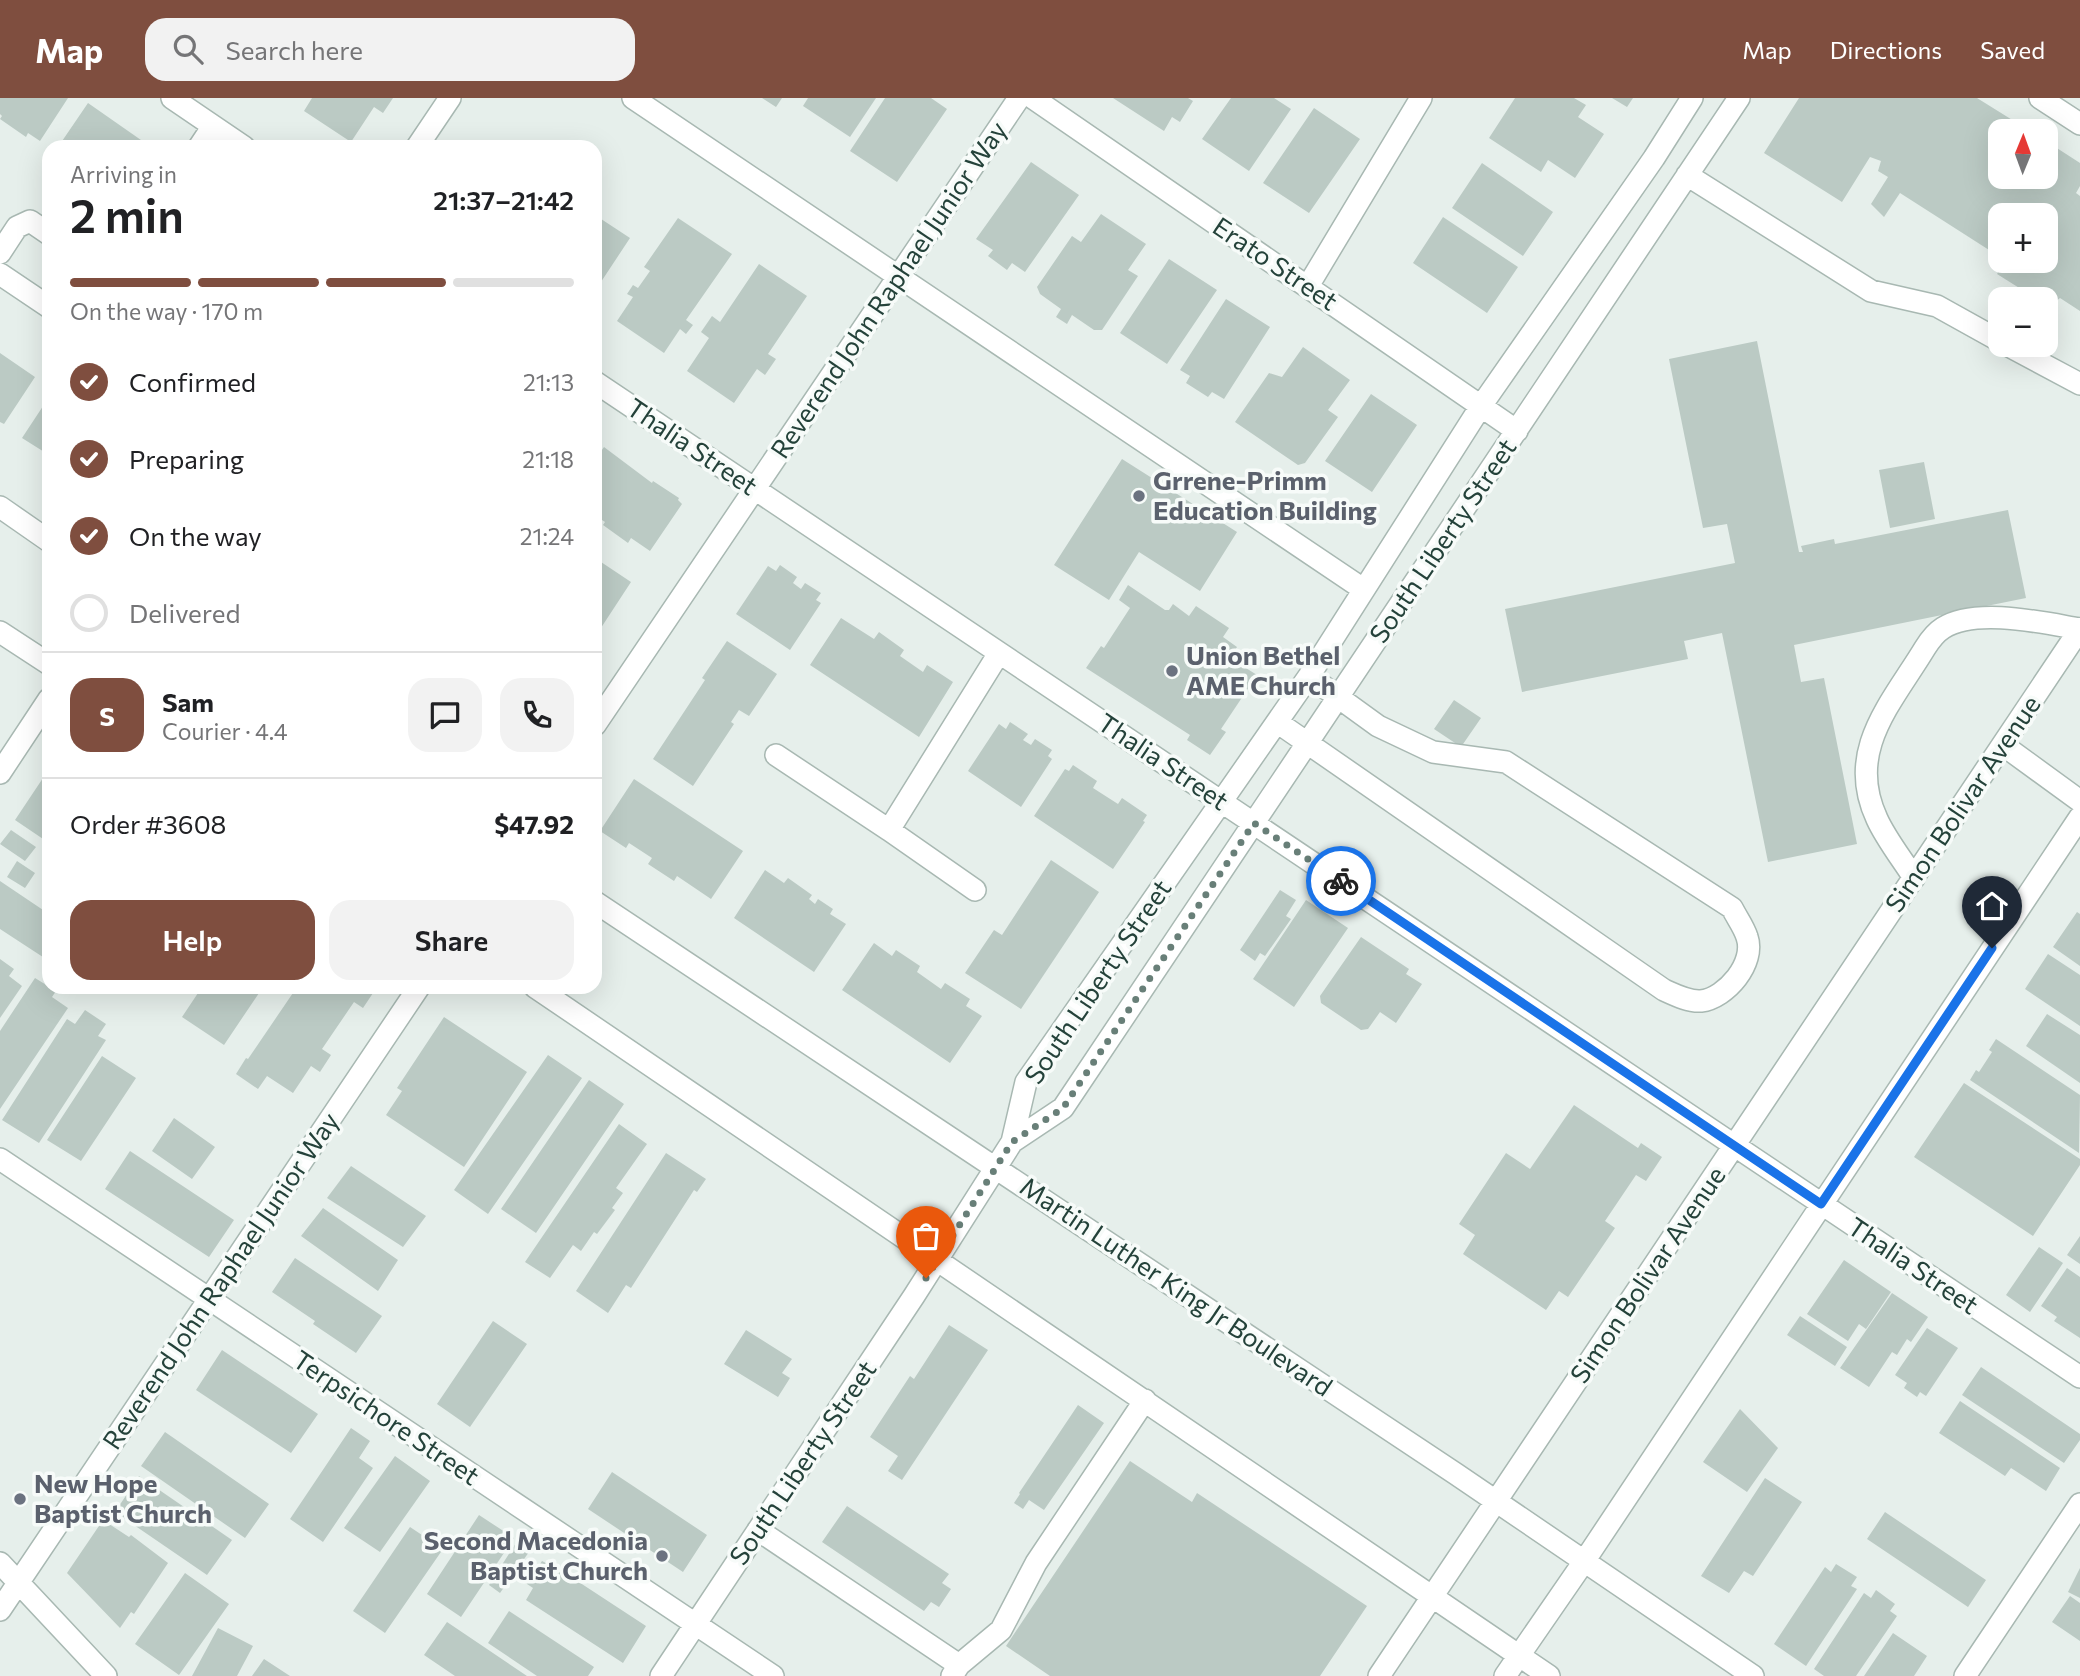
<!DOCTYPE html>
<html lang="en">
<head>
<meta charset="utf-8">
<style>
	body { margin:0; font-family:Commissioner,sans-serif; background:#f2f2f2; color:#202124; height:100vh; display:flex; flex-direction:column; font-size:26px; white-space:nowrap }
	* { box-sizing:border-box; margin:0 }
	p { font-size:23px; color:#757577 }
	.icon { flex:none; width:38px; height:38px; fill:none; stroke:currentColor; stroke-width:2; stroke-linecap:round; stroke-linejoin:round }
	.map { position:relative; flex:1; overflow:hidden }
	.panel { position:absolute; left:42px; top:42px; width:560px; height:854px; display:flex; flex-direction:column; background:#fff; border-radius:21px; box-shadow:0 7px 28px #0002 }
	.panel>* { flex:none }
	.needle { width:46px; rotate:1deg }
	.tools { position:absolute; left:1988px; top:21px; display:grid; gap:14px }
	.tools a { display:grid; place-items:center; width:70px; height:70px; border-radius:14px; background:#fff; box-shadow:0 7px 28px #0002; font-size:35px }
	.pin { position:absolute; display:grid; place-items:center; width:60px; height:60px; color:#fff; margin:-72px -30px; border-radius:50% 50% 50% 0; rotate:-45deg; box-shadow:0 0 7px #0007 }
	.pin .icon { rotate:45deg }
	.courier { position:absolute; display:grid; place-items:center; width:70px; height:70px; margin:-35px; border:5px solid #1a73e8; border-radius:50%; background:#fff; color:#222; box-shadow:0 2px 9px #0007 }
	.head em { font-style:normal; font-weight:600 }
	.head div { display:flex; flex-direction:column-reverse }
	.head { display:flex; align-items:center; justify-content:space-between; height:119px; padding:0 28px }
	h1 { font-size:46px; font-weight:600; line-height:52px }
	.bar { display:grid; grid-template-columns:repeat(4,1fr); gap:10px 7px; align-content:center; height:84px; padding:0 28px }
	.bar i { height:9px; border-radius:5px; background:#e0e0e0 }
	.bar .selected { background:#7f4e3f }
	.bar p { grid-column:span 4 }
	.line { display:flex; align-items:center; gap:18px; padding:0 28px; border-top:2px solid #e0e0e0 }
	.line div { flex:1 }
	.round { display:grid; place-items:center; flex:none; width:74px; height:74px; border-radius:21px; background:#f2f2f2 }
	ol { padding:0 28px; list-style:none }
	li { display:flex; align-items:center; gap:21px; height:77px }
	li p { margin-inline-start:auto }
	li .icon { padding:7px; border-radius:50%; background:#7f4e3f; color:#fff; stroke-width:4 }
	li:last-child { color:#757577 }
	li i { width:38px; height:38px; border:4px solid #e0e0e0; border-radius:50% }
	.primary-button { display:flex; gap:14px; margin-top:auto; padding:14px 28px }
	.primary-button a { flex:1; height:80px; border-radius:21px; background:#7f4e3f; color:#fff; font-size:28px; font-weight:600; line-height:80px; text-align:center }
	.primary-button a+a { background:#f2f2f2; color:#202124 }
	header { display:flex; align-items:center; gap:42px; box-sizing:border-box; height:98px; padding:0 35px; background:#7f4e3f; color:#fff }
	header strong { font-size:33px }
	nav { display:flex; gap:38px; margin-inline-start:auto; font-size:24px }
	.search { width:490px; height:63px; background:#f2f2f2; display:flex; align-items:center; gap:18px; box-sizing:border-box; padding:0 24px; border-radius:21px; color:#757577; font-size:26px }
	.map>svg:first-child { display:block }
</style>
</head>
<body>
<header>
<strong>Map</strong>
<div class="search"><svg class="icon" aria-label="search" viewBox="0 0 24 24"><circle cx="10" cy="10" r="6"/><path d="M15 15l6 6"/></svg>Search here</div>
<nav><a>Map</a><a>Directions</a><a>Saved</a></nav>
</header>
<div class="map">
<svg width="2080" height="1578" viewBox="0 0 2080 1578">
	<rect width="100%" height="100%" fill="#e6efeb"/>
	<path fill="#bbcac4" d="M 0,0 L 68,0 L 40,43 L 28,35 L 26,39 L 0,21 L 2,18 L 0,16 Z
		M 312,0 L 393,0 L 383,15 L 374,9 L 351,44 L 304,13 Z
		M 762,0 L 782,0 L 776,9 Z
		M 808,0 L 876,0 L 850,39 L 803,8 Z
		M 885,0 L 931,0 L 947,11 L 897,84 L 850,53 Z
		M 1113,0 L 1188,0 L 1193,3 L 1180,24 L 1172,19 L 1164,33 Z
		M 1231,0 L 1274,0 L 1291,11 L 1249,73 L 1202,41 Z
		M 1515,0 L 1574,0 L 1586,7 L 1578,19 L 1604,36 L 1575,80 L 1548,62 L 1541,74 L 1489,40 Z
		M 1612,0 L 1633,0 L 1627,9 Z
		M 1799,0 L 1977,0 L 2030,33 L 2000,33 L 2000,79 L 2046,79 L 2046,43 L 2080,65 L 2080,88 L 2076,95 L 2080,98 L 2080,213 L 2060,200 L 2049,209 L 2046,207 L 2046,201 L 2037,201 L 1997,176 L 2005,163 L 2046,163 L 2046,117 L 2000,117 L 2000,159 L 1900,95 L 1884,119 L 1871,106 L 1888,79 L 1878,73 L 1881,63 L 1870,59 L 1842,104 L 1764,55 Z
		M 88,5 L 151,49 L 58,49 Z
		M 1314,10 L 1360,41 L 1309,115 L 1263,85 Z
		M 1031,64 L 1079,97 L 1025,174 L 1012,165 L 1007,172 L 988,158 L 993,152 L 976,141 Z
		M 1482,65 L 1553,114 L 1523,158 L 1452,110 Z
		M 1101,116 L 1146,146 L 1128,172 L 1138,178 L 1102,232 L 1094,232 L 1072,217 L 1067,226 L 1056,219 L 1061,211 L 1040,196 L 1037,189 L 1072,138 L 1081,144 Z
		M 595,117 L 630,140 L 595,193 Z
		M 1443,119 L 1518,169 L 1487,215 L 1413,165 Z
		M 678,120 L 732,156 L 686,222 L 693,227 L 686,236 L 680,231 L 664,255 L 617,223 L 633,199 L 627,196 L 633,187 L 638,190 L 650,173 L 644,169 Z
		M 1169,161 L 1217,192 L 1167,266 L 1120,235 Z
		M 759,166 L 807,198 L 768,256 L 776,261 L 765,277 L 757,271 L 734,305 L 687,273 L 709,240 L 701,234 L 712,218 L 720,224 Z
		M 1226,201 L 1270,229 L 1224,301 L 1212,294 L 1208,299 L 1186,285 L 1190,278 L 1180,272 Z
		M 1757,243 L 1799,454 L 1803,454 L 1801,448 L 1834,441 L 1835,446 L 2008,412 L 2026,500 L 1794,547 L 1801,584 L 1824,580 L 1857,746 L 1768,764 L 1722,535 L 1684,543 L 1688,561 L 1522,594 L 1505,511 L 1735,465 L 1727,426 L 1703,430 L 1669,261 Z
		M 1303,249 L 1350,282 L 1328,312 L 1338,319 L 1305,365 L 1298,367 L 1235,324 L 1269,275 L 1282,279 Z
		M 0,255 L 35,279 L 4,326 L 0,324 Z
		M 1371,296 L 1417,327 L 1372,394 L 1325,363 Z
		M 49,299 L 49,357 L 22,340 Z
		M 604,349 L 652,385 L 653,383 L 679,400 L 678,402 L 682,406 L 650,453 L 631,440 L 628,445 L 603,427 L 605,424 L 599,420 L 597,422 L 595,421 L 595,362 Z
		M 1122,361 L 1237,434 L 1200,493 L 1139,454 L 1109,502 L 1054,467 Z
		M 1924,364 L 1935,421 L 1890,430 L 1879,372 Z
		M 595,460 L 631,484 L 595,539 Z
		M 780,467 L 797,479 L 793,485 L 801,491 L 805,485 L 821,495 L 816,502 L 821,505 L 790,552 L 736,516 L 768,468 L 776,473 Z
		M 1128,487 L 1165,512 L 1169,512 L 1173,506 L 1189,518 L 1196,508 L 1229,530 L 1223,539 L 1237,549 L 1230,560 L 1257,577 L 1221,631 L 1226,634 L 1210,657 L 1187,642 L 1190,637 L 1086,570 L 1101,548 L 1104,550 L 1130,510 L 1119,502 Z
		M 841,520 L 874,541 L 879,534 L 904,552 L 900,558 L 923,574 L 927,567 L 953,584 L 919,639 L 810,567 Z
		M 727,543 L 777,576 L 749,618 L 739,612 L 731,624 L 734,626 L 693,688 L 653,661 L 705,582 L 702,580 Z
		M 1454,602 L 1481,620 L 1461,649 L 1434,631 Z
		M 1010,624 L 1028,636 L 1023,642 L 1031,647 L 1035,641 L 1052,652 L 1048,658 L 1052,661 L 1021,709 L 968,673 L 999,626 L 1006,631 Z
		M 1073,667 L 1097,683 L 1093,690 L 1118,706 L 1122,700 L 1147,717 L 1143,723 L 1145,724 L 1113,771 L 1034,718 L 1065,671 L 1069,673 Z
		M 49,671 L 49,745 L 15,722 Z
		M 634,681 L 743,753 L 711,801 L 677,778 L 674,783 L 648,766 L 652,760 L 629,745 L 626,750 L 600,733 Z
		M 11,732 L 36,749 L 25,763 L 0,746 Z
		M 1051,762 L 1099,794 L 1021,911 L 965,875 L 994,832 L 1002,837 Z
		M 17,763 L 35,775 L 25,790 L 7,779 Z
		M 765,772 L 784,785 L 788,780 L 812,797 L 809,801 L 815,806 L 818,801 L 833,811 L 830,816 L 846,826 L 814,874 L 734,820 Z
		M 0,783 L 49,816 L 49,863 L 0,831 Z
		M 1280,792 L 1296,802 L 1286,818 L 1291,821 L 1265,858 L 1260,855 L 1255,863 L 1240,852 Z
		M 1306,802 L 1348,830 L 1294,909 L 1253,881 Z
		M 2077,814 L 2080,816 L 2080,868 L 2053,849 Z
		M 1361,839 L 1409,871 L 1406,876 L 1422,886 L 1396,925 L 1380,914 L 1368,931 L 1361,932 L 1321,905 L 1320,898 Z
		M 874,845 L 892,858 L 896,852 L 920,868 L 917,874 L 941,891 L 945,885 L 970,901 L 966,908 L 982,918 L 950,965 L 842,892 Z
		M 2048,856 L 2080,877 L 2080,928 L 2025,891 Z
		M 0,861 L 14,871 L 9,878 L 22,888 L 0,920 Z
		M 35,880 L 56,893 L 52,899 L 68,910 L 0,1011 L 0,933 Z
		M 202,889 L 263,889 L 224,947 L 182,919 Z
		M 297,889 L 370,889 L 375,892 L 363,910 L 354,904 L 322,951 L 331,957 L 320,974 L 311,968 L 293,995 L 267,978 L 258,991 L 236,976 L 246,960 L 248,961 Z
		M 85,912 L 106,926 L 98,938 L 106,942 L 39,1045 L 2,1022 L 67,921 L 75,926 Z
		M 2047,916 L 2080,937 L 2080,985 L 2026,948 Z
		M 444,919 L 527,974 L 464,1069 L 386,1017 L 402,993 L 397,990 Z
		M 1996,941 L 2080,997 L 2079,1055 L 1970,982 L 1976,972 L 1979,974 L 1992,954 L 1989,952 Z
		M 548,957 L 582,980 L 488,1116 L 454,1092 Z
		M 102,958 L 136,980 L 81,1063 L 47,1042 Z
		M 589,982 L 624,1006 L 536,1135 L 501,1111 Z
		M 1964,985 L 2080,1061 L 2080,1067 L 2033,1138 L 1914,1059 Z
		M 1574,1007 L 1638,1050 L 1641,1045 L 1662,1059 L 1646,1083 L 1636,1077 L 1605,1123 L 1615,1130 L 1568,1199 L 1559,1193 L 1546,1212 L 1463,1156 L 1475,1137 L 1459,1126 L 1506,1055 L 1530,1071 Z
		M 174,1020 L 215,1049 L 192,1081 L 152,1053 Z
		M 619,1026 L 647,1046 L 616,1090 L 623,1095 L 612,1110 L 615,1112 L 597,1136 L 594,1134 L 581,1153 L 573,1147 L 550,1180 L 525,1164 Z
		M 130,1053 L 234,1122 L 209,1159 L 105,1091 Z
		M 666,1055 L 706,1081 L 697,1094 L 694,1092 L 631,1190 L 626,1187 L 608,1215 L 576,1193 Z
		M 351,1068 L 426,1118 L 403,1149 L 327,1100 Z
		M 323,1110 L 398,1162 L 378,1193 L 301,1138 Z
		M 2080,1138 L 2080,1166 L 2067,1157 Z
		M 2039,1149 L 2063,1165 L 2030,1214 L 2006,1197 Z
		M 295,1160 L 382,1218 L 356,1255 L 313,1226 L 315,1223 L 272,1194 Z
		M 1844,1162 L 1891,1194 L 1866,1231 L 1859,1226 L 1848,1243 L 1807,1216 Z
		M 2067,1170 L 2080,1179 L 2080,1240 L 2054,1223 L 2057,1219 L 2041,1208 Z
		M 1892,1195 L 1928,1219 L 1911,1244 L 1907,1241 L 1897,1257 L 1892,1254 L 1869,1289 L 1840,1270 Z
		M 1800,1218 L 1847,1249 L 1835,1268 L 1787,1237 Z
		M 493,1223 L 527,1246 L 470,1329 L 437,1306 Z
		M 949,1227 L 988,1252 L 902,1382 L 888,1373 L 898,1358 L 870,1339 L 910,1278 L 914,1281 Z
		M 1927,1230 L 1958,1250 L 1926,1298 L 1920,1294 L 1917,1299 L 1904,1290 L 1907,1285 L 1895,1277 Z
		M 746,1232 L 792,1261 L 782,1275 L 790,1280 L 778,1299 L 724,1266 Z
		M 222,1252 L 318,1316 L 291,1355 L 196,1292 Z
		M 1981,1269 L 2080,1336 L 2080,1342 L 2064,1365 L 1962,1297 Z
		M 1960,1303 L 2060,1370 L 2046,1393 L 2011,1370 L 2005,1378 L 1939,1335 Z
		M 1078,1307 L 1104,1325 L 1044,1412 L 1029,1402 L 1023,1411 L 1014,1405 L 1020,1396 L 1019,1395 Z
		M 1740,1311 L 1778,1350 L 1747,1394 L 1703,1364 Z
		M 351,1330 L 370,1343 L 359,1360 L 373,1370 L 323,1444 L 290,1421 Z
		M 165,1334 L 269,1406 L 245,1440 L 141,1368 Z
		M 395,1358 L 430,1383 L 380,1454 L 344,1430 Z
		M 1130,1363 L 1192,1404 L 1197,1395 L 1367,1508 L 1320,1578 L 1050,1578 L 1006,1548 Z
		M 612,1374 L 707,1437 L 683,1474 L 588,1411 Z
		M 139,1378 L 232,1442 L 207,1477 L 115,1414 Z
		M 1765,1380 L 1802,1404 L 1753,1478 L 1744,1473 L 1729,1495 L 1701,1478 Z
		M 847,1408 L 949,1476 L 942,1485 L 951,1491 L 939,1509 L 931,1504 L 924,1513 L 822,1444 Z
		M 1885,1414 L 1986,1482 L 1968,1509 L 1867,1441 Z
		M 479,1417 L 514,1440 L 461,1519 L 427,1496 Z
		M 103,1422 L 129,1439 L 131,1437 L 168,1465 L 134,1516 L 131,1514 L 120,1530 L 67,1475 Z
		M 410,1429 L 443,1451 L 385,1535 L 353,1513 Z
		M 516,1445 L 529,1454 L 500,1495 L 489,1487 Z
		M 542,1463 L 562,1473 L 646,1528 L 623,1565 L 526,1502 L 533,1490 L 527,1486 Z
		M 1836,1466 L 1857,1479 L 1851,1488 L 1857,1491 L 1806,1568 L 1774,1546 L 1825,1469 L 1831,1474 Z
		M 2080,1470 L 2080,1500 L 2068,1494 Z
		M 185,1475 L 229,1506 L 179,1577 L 135,1546 Z
		M 1876,1492 L 1895,1506 L 1890,1513 L 1897,1518 L 1856,1578 L 1824,1578 L 1814,1571 L 1864,1495 L 1871,1500 Z
		M 2070,1498 L 2080,1505 L 2080,1543 L 2052,1524 Z
		M 509,1513 L 594,1569 L 588,1578 L 537,1578 L 488,1545 Z
		M 447,1524 L 527,1578 L 455,1578 L 424,1557 Z
		M 218,1530 L 253,1548 L 237,1578 L 192,1578 Z
		M 1893,1535 L 1927,1558 L 1914,1578 L 1864,1578 Z
		M 264,1561 L 290,1578 L 252,1578 Z"/>
	<g fill="none" stroke-linecap="round" stroke-linejoin="round">
		<defs>
			<path id="minor" d="M 172,0 L 244,49
				M 633,0 L 1363,491
				M 1033,0 L 1517,333
				M 2040,0 L 2080,26
				M 199,49 L 213,28
				M 417,49 L 450,0
				M 1687,77 L 1871,193 L 1937,208 L 2000,243
				M 0,155 L 17,129 L 30,123 L 49,136
				M 0,176 L 49,209
				M 1308,188 L 1421,0
				M 2007,247 L 2080,286
				M 595,284 L 2080,1279
				M 0,409 L 49,443
				M 0,534 L 49,566
				M 1277,624 L 1664,892 C 1675,897 1689,904 1701,903 C 1726,900 1756,865 1747,839 C 1744,829 1737,820 1732,810 L 1506,664 L 1433,654 L 1378,628 L 1309,578
				M 595,627 L 1019,0
				M 2003,647 L 2080,703
				M 776,657 L 889,732
				M 0,675 L 49,601
				M 1914,780 C 1902,761 1886,741 1877,721 C 1845,653 1891,606 1925,550 C 1930,542 1935,535 1943,530 C 1976,509 2044,525 2080,531
				M 975,792 L 889,732 L 999,555
				M 595,804 L 1456,1376 L 1753,1578
				M 535,889 L 1549,1578
				M 1012,1044 L 1063,1010 L 1739,0
				M 0,1061 L 773,1578
				M 758,1432 L 959,1567 L 952,1578
				M 0,1465 L 106,1578
				M 0,1512 L 419,889
				M 959,1567 L 1001,1532 L 1036,1465 L 1145,1302
				M 661,1578 L 914,1198 L 1012,1044 L 1026,984 L 1309,578 L 1481,308 L 1654,60 L 1692,0
				M 1379,1578 L 2080,531
				M 1505,1578 L 1585,1462 L 2080,719
				M 1965,1578 L 2080,1406"/>
		</defs>
		<use href="#minor" stroke="#a8b8b2" stroke-width="24"/>
		<use href="#minor" stroke="#fff" stroke-width="21"/>
	</g>
	<g fill="none" stroke-linecap="round" stroke-linejoin="round">
		<path stroke="#687f78" stroke-width="7" stroke-dasharray="0 12.6" d="M 926,1180 L 1012,1044 L 1063,1010 L 1254,725 L 1341,783"/>
		<path stroke="#1a73e8" stroke-width="9" d="M 1341,783 L 1821,1106 L 1992,850"/>
	</g>
	<g fill="#6b7280" stroke="#f7fbf9" stroke-width="2.5">
		<circle cx="1139" cy="398" r="7"/>
		<circle cx="1172" cy="573" r="7"/>
		<circle cx="20" cy="1401" r="7"/>
		<circle cx="662" cy="1458" r="7"/>
	</g>
	<g text-anchor="middle" stroke-width="7" stroke-linejoin="round" paint-order="stroke">
		<g font-size="26" fill="#24423a" stroke="#f7fbf9">
			<text transform="translate(1275 166) rotate(34)" y="9">Erato Street</text>
			<text transform="translate(889 192) rotate(-56)" y="9">Reverend John Raphael Junior Way</text>
			<text transform="translate(692 349) rotate(34)" y="9">Thalia Street</text>
			<text transform="translate(1443 443) rotate(-56)" y="9">South Liberty Street</text>
			<text transform="translate(1163 664) rotate(34)" y="9">Thalia Street</text>
			<text transform="translate(1963 706) rotate(-56)" y="9">Simon Bolivar Avenue</text>
			<text transform="translate(1098 884) rotate(-56)" y="9">South Liberty Street</text>
			<text transform="translate(1913 1168) rotate(34)" y="9">Thalia Street</text>
			<text transform="translate(1648 1177) rotate(-56)" y="9">Simon Bolivar Avenue</text>
			<text transform="translate(221 1183) rotate(-56)" y="9">Reverend John Raphael Junior Way</text>
			<text transform="translate(1176 1189) rotate(34)" y="9">Martin Luther King Jr Boulevard</text>
			<text transform="translate(386 1320) rotate(34)" y="9">Terpsichore Street</text>
			<text transform="translate(803 1365) rotate(-56)" y="9">South Liberty Street</text>
		</g>
		<g font-size="26" font-weight="bold" fill="#5b616d" stroke="#f7fbf9" text-anchor="start">
			<text x="1153" y="392">Grrene-Primm<tspan x="1153" dy="30">Education Building</tspan></text>
			<text x="1186" y="567">Union Bethel<tspan x="1186" dy="30">AME Church</tspan></text>
			<text x="34" y="1395">New Hope<tspan x="34" dy="30">Baptist Church</tspan></text>
			<text x="648" y="1452" text-anchor="end">Second Macedonia<tspan x="648" dy="30">Baptist Church</tspan></text>
		</g>
	</g>
</svg>
<div class="tools">
<a><svg class="needle" viewBox="-14 -14 28 28"><path d="M0-13l5 13h-10z" fill="#e53935"/><path d="M0 13l5-13h-10z" fill="#757577"/></svg></a>
<a>+</a>
<a>−</a>
</div>
<div class="pin" style="left:926px;top:1180px;background:#ea580c"><svg class="icon" aria-label="bag" viewBox="0 0 24 24"><path d="M5 8h14l-1 12H6zM9 8a3 3 0 0 1 6 0"/></svg></div>
<div class="pin" style="left:1992px;top:850px;background:#1f2937"><svg class="icon" aria-label="home" viewBox="0 0 24 24"><path d="M3 11l9-7 9 7M6 9v11h12V9"/></svg></div>
<div class="courier" style="left:1341px;top:783px"><svg class="icon" aria-label="bike" viewBox="0 0 24 24"><circle cx="6" cy="16" r="4"/><circle cx="18" cy="16" r="4"/><path d="M6 16l4-8h5l3 8M10 8l3 8H6M13 5h3"/></svg></div>
<section class="panel">
<div class="head"><div><h1>2 min</h1><p>Arriving in</p></div><em>21:37–21:42</em></div>
<div class="bar"><i class="selected"></i><i class="selected"></i><i class="selected"></i><i></i><p>On the way · 170 m</p></div>
<ol>
<li><svg class="icon" aria-label="check" viewBox="0 0 24 24"><path d="M5 12l5 5 9-10"/></svg>Confirmed<p>21:13</p></li>
<li><svg class="icon" aria-label="check" viewBox="0 0 24 24"><path d="M5 12l5 5 9-10"/></svg>Preparing<p>21:18</p></li>
<li><svg class="icon" aria-label="check" viewBox="0 0 24 24"><path d="M5 12l5 5 9-10"/></svg>On the way<p>21:24</p></li>
<li><i></i>Delivered</li>
</ol>
<div class="line" style="height:126px"><b class="round" style="background:#7f4e3f;color:#fff">S</b><div><b>Sam</b><p>Courier · 4.4</p></div><a class="round"><svg class="icon" aria-label="chat" viewBox="0 0 24 24"><path d="M4 5h16v11H9l-5 4z"/></svg></a><a class="round"><svg class="icon" aria-label="phone" viewBox="0 0 24 24"><path d="M5 4h4l2 5-3 2q2 4 5 5l2-3 5 2v4C11 20 4 13 5 4z"/></svg></a></div>
<div class="line" style="height:91px"><div>Order #3608</div><b>$47.92</b></div>
<div class="primary-button"><a>Help</a><a>Share</a></div>
</section>
</div>
</body>
</html>
